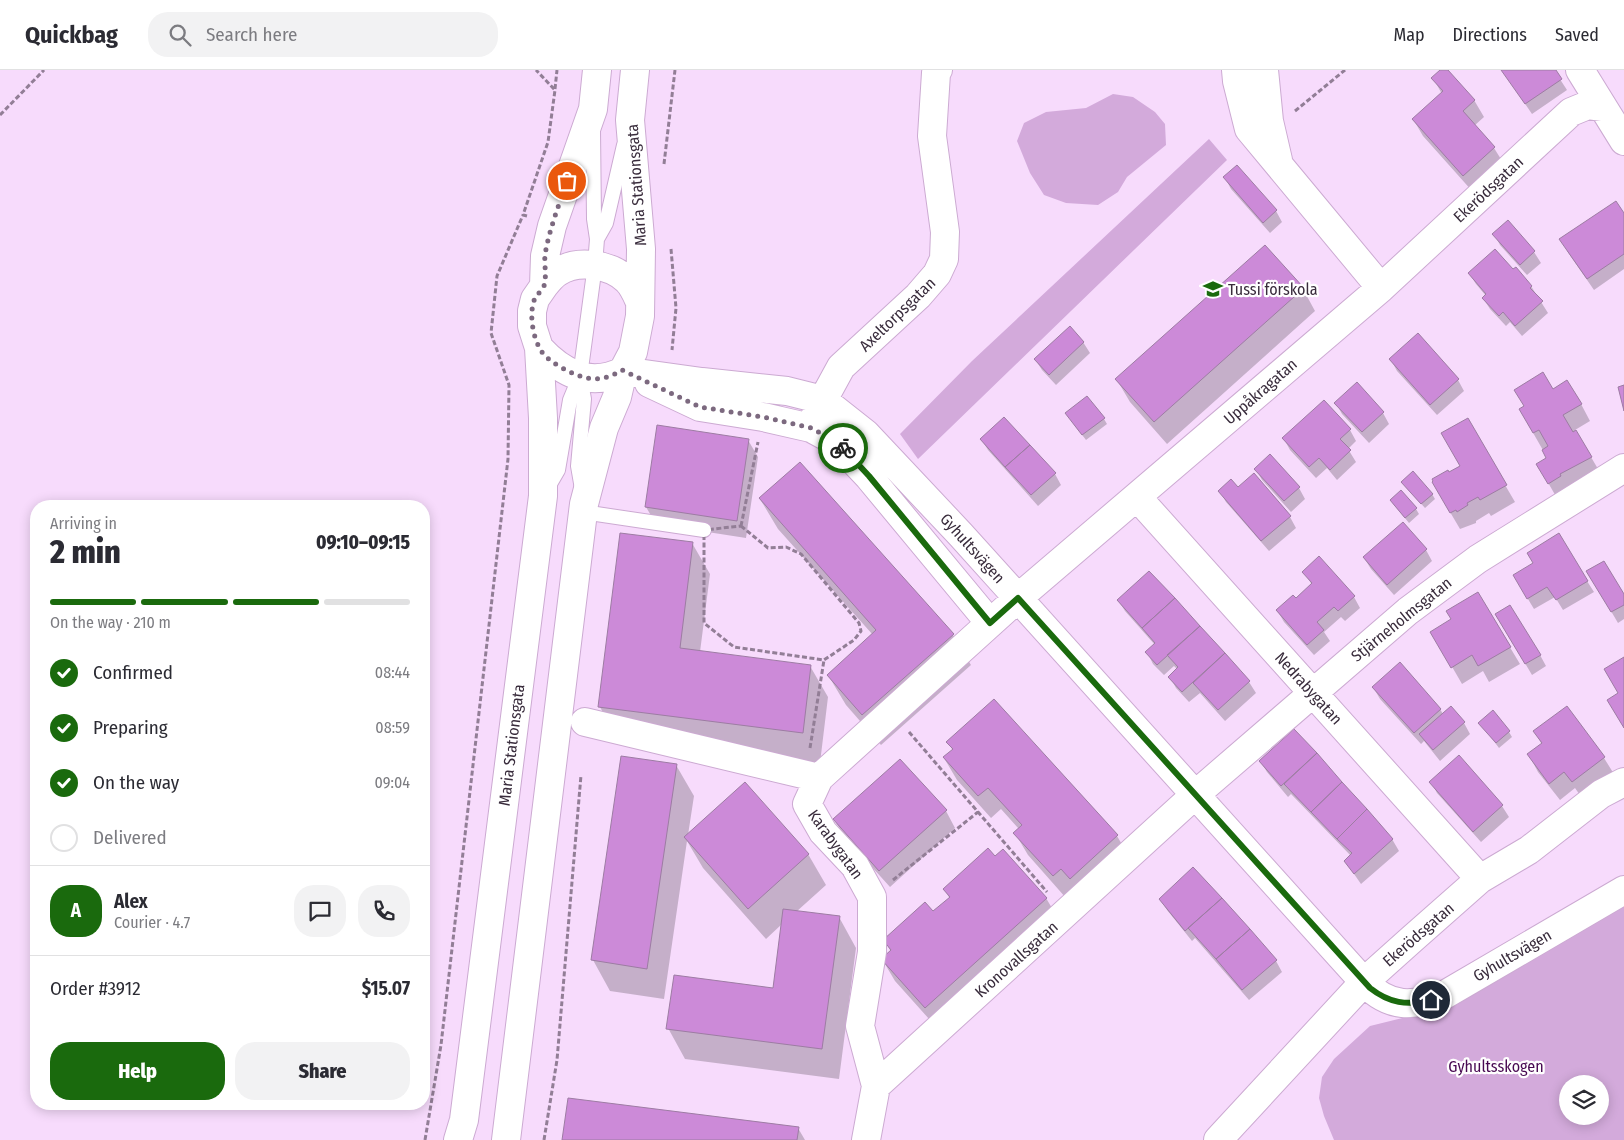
<!DOCTYPE html>
<html lang="en">
<head>
<meta charset="utf-8">
<style>
	body { margin:0; font-family:"Fira Sans Condensed",sans-serif; background:#f2f2f3; color:#2b2b33; height:100vh; display:flex; flex-direction:column; font-size:19px; white-space:nowrap }
	* { box-sizing:border-box; margin:0 }
	p { font-size:16px; color:#7c7c81 }
	.icon { flex:none; width:28px; height:28px; fill:none; stroke:currentColor; stroke-width:2; stroke-linecap:round; stroke-linejoin:round }
	.map { position:relative; flex:1; overflow:hidden }
	.panel { position:absolute; left:30px; top:430px; width:400px; height:610px; display:flex; flex-direction:column; background:#fff; border-radius:20px; box-shadow:0 2px 12px #0003 }
	.panel>* { flex:none }
	.controls { position:absolute; left:1559px; top:1005px; display:grid; gap:10px }
	.controls a { display:grid; place-items:center; width:50px; height:50px; border-radius:50%; background:#fff; box-shadow:0 2px 12px #0003; font-size:25px }
	.pin { position:absolute; display:grid; place-items:center; width:42px; height:42px; color:#fff; margin:-21px; border:2px solid #fff; border-radius:50%; box-shadow:0 1px 5px #0007 }
	.courier { position:absolute; display:grid; place-items:center; width:50px; height:50px; margin:-25px; border:4px solid #1a6a0d; border-radius:50%; background:#fff; color:#222; box-shadow:0 1px 6px #0007 }
	.overview em { font-style:normal; font-weight:800 }
	.overview div { display:flex; flex-direction:column-reverse }
	.overview { display:flex; align-items:center; justify-content:space-between; height:85px; padding:0 20px }
	h1 { font-size:32px; font-weight:800; line-height:38px }
	.bar { display:grid; grid-template-columns:repeat(4,1fr); gap:8px 5px; align-content:center; height:60px; padding:0 20px }
	.bar i { height:6px; border-radius:4px; background:#e1e1e2 }
	.bar .selected { background:#1a6a0d }
	.bar p { grid-column:span 4 }
	.line { display:flex; align-items:center; gap:12px; padding:0 20px; border-top:1px solid #e1e1e2 }
	.line div { flex:1 }
	.round { display:grid; place-items:center; flex:none; width:52px; height:52px; border-radius:20px; background:#f2f2f3 }
	ol { padding:0 20px; list-style:none }
	li { display:flex; align-items:center; gap:15px; height:55px }
	li p { margin-inline-start:auto }
	li .icon { padding:5px; border-radius:50%; background:#1a6a0d; color:#fff; stroke-width:4 }
	li:last-child { color:#7c7c81 }
	li i { width:28px; height:28px; border:2px solid #e1e1e2; border-radius:50% }
	.primary-button { display:flex; gap:10px; margin-top:auto; padding:10px 20px }
	.primary-button a { flex:1; height:58px; border-radius:20px; background:#1a6a0d; color:#fff; font-size:20px; font-weight:800; line-height:58px; text-align:center }
	.primary-button a+a { background:#f2f2f3; color:#2b2b33 }
	header { display:flex; align-items:center; gap:30px; box-sizing:border-box; height:70px; padding:0 25px; background:#fff; border-bottom:1px solid #e1e1e2 }
	header strong { font-size:24px }
	nav { display:flex; gap:28px; margin-inline-start:auto; font-size:18px }
	.search { width:350px; height:45px; background:#f2f2f3; display:flex; align-items:center; gap:12px; box-sizing:border-box; padding:0 18px; border-radius:20px; color:#7c7c81; font-size:19px }
	.map>svg:first-child { display:block }
</style>
</head>
<body>
<header>
<strong>Quickbag</strong>
<div class="search"><svg class="icon" aria-label="search" viewBox="0 0 24 24"><circle cx="10" cy="10" r="6"/><path d="M15 15l6 6"/></svg>Search here</div>
<nav><a>Map</a><a>Directions</a><a>Saved</a></nav>
</header>
<div class="map">
<svg width="1624" height="1070" viewBox="0 0 1624 1070">
	<rect width="100%" height="100%" fill="#f7dbfc"/>
	<path fill="#d3aadb" fill-rule="evenodd" d="M 1113,24 L 1133,27 L 1155,42 L 1165,54 L 1166,75 L 1127,107 L 1118,122 L 1098,135 L 1066,133 L 1044,125 L 1030,103 L 1017,71 L 1024,53 L 1046,42 L 1086,38 Z
		M 1209,69 L 1227,90 L 918,389 L 900,364 L 972,291 Z
		M 1624,835 L 1624,1070 L 1334,1070 L 1324,1046 L 1319,1028 L 1322,1007 L 1334,989 L 1370,956 L 1451,936 ZM 1568,1014 L 1600,1014 L 1600,1046 L 1568,1046 Z"/>
	<path fill="#0003" d="M 1442,0 L 1447,0 L 1474,30 L 1484,47 L 1474,56 L 1494,78 L 1504,94 L 1473,122 L 1423,66 L 1413,49 L 1442,24 L 1433,8 Z
		M 1502,0 L 1554,0 L 1567,20 L 1532,44 Z
		M 1225,108 L 1276,141 L 1282,152 L 1270,163 L 1231,119 Z
		M 1624,145 L 1624,199 L 1594,220 L 1567,181 Z
		M 1507,152 L 1534,182 L 1541,193 L 1527,205 L 1500,175 L 1494,164 Z
		M 1513,201 L 1531,216 L 1548,243 L 1522,266 L 1510,252 L 1506,256 L 1490,239 L 1483,228 L 1486,226 L 1476,214 L 1469,203 Z
		M 1303,219 L 1315,241 L 1167,374 L 1130,332 L 1117,310 Z
		M 1083,272 L 1090,283 L 1056,315 L 1042,300 L 1035,289 Z
		M 1391,290 L 1458,310 L 1464,321 L 1437,345 L 1397,301 Z
		M 1553,320 L 1581,334 L 1590,351 L 1575,360 L 1601,404 L 1558,430 L 1538,395 L 1548,389 L 1520,340 Z
		M 1324,332 L 1350,360 L 1356,371 L 1348,379 L 1356,392 L 1337,410 L 1327,398 L 1316,408 L 1290,380 L 1284,369 Z
		M 1336,333 L 1383,343 L 1389,354 L 1369,373 L 1342,344 Z
		M 1070,349 L 1104,349 L 1107,354 L 1086,370 Z
		M 1467,350 L 1515,432 L 1491,446 L 1489,443 L 1476,451 L 1476,453 L 1460,459 L 1433,413 L 1462,396 Z
		M 658,356 L 748,370 L 758,387 L 746,468 L 656,454 L 646,437 Z
		M 981,369 L 1055,404 L 1061,415 L 1038,436 L 988,380 Z
		M 1256,399 L 1299,418 L 1305,429 L 1291,442 L 1262,410 Z
		M 1406,417 L 1432,424 L 1435,429 L 1425,438 Z
		M 1238,418 L 1290,447 L 1296,458 L 1269,481 L 1226,432 L 1220,421 Z
		M 760,429 L 953,565 L 971,595 L 881,675 L 846,635 L 828,605 L 873,565 L 778,459 Z
		M 1391,431 L 1416,439 L 1419,444 L 1409,453 Z
		M 692,473 L 710,504 L 700,582 L 810,596 L 828,627 L 820,693 L 617,668 L 600,637 Z
		M 1426,480 L 1432,491 L 1394,525 L 1371,499 L 1364,488 Z
		M 1149,502 L 1249,612 L 1256,623 L 1225,651 L 1200,623 L 1189,632 L 1176,618 L 1170,607 L 1178,600 L 1174,596 L 1164,605 L 1153,594 L 1147,582 L 1155,575 L 1125,541 L 1118,530 Z
		M 1304,502 L 1354,527 L 1360,538 L 1345,551 L 1341,547 L 1324,562 L 1330,571 L 1314,585 L 1284,552 L 1277,540 L 1296,530 L 1312,515 Z
		M 1588,502 L 1624,527 L 1624,549 L 1618,553 Z
		M 1514,506 L 1587,511 L 1594,522 L 1563,540 L 1555,527 L 1534,539 Z
		M 1478,524 L 1520,594 L 1489,612 L 1483,601 L 1462,614 L 1432,562 L 1452,550 Z
		M 1496,544 L 1540,585 L 1546,596 L 1532,605 Z
		M 1373,617 L 1440,639 L 1443,644 L 1464,653 L 1470,664 L 1440,691 L 1424,671 L 1421,674 L 1380,629 Z
		M 994,630 L 1117,766 L 1130,788 L 1066,828 L 1028,785 L 1015,763 L 1019,759 L 1001,739 L 991,748 L 957,710 L 944,688 L 953,681 L 948,672 Z
		M 1480,653 L 1509,662 L 1512,667 L 1499,678 Z
		M 1294,661 L 1392,769 L 1399,781 L 1361,814 L 1345,791 L 1351,786 L 1291,724 L 1288,727 L 1267,702 L 1260,691 Z
		M 1535,661 L 1604,688 L 1614,704 L 1582,728 L 1575,718 L 1560,730 L 1538,702 L 1529,685 L 1542,675 Z
		M 1459,687 L 1502,736 L 1509,747 L 1481,772 L 1437,723 L 1431,712 Z
		M 676,695 L 694,726 L 688,765 L 808,784 L 826,815 L 796,842 L 839,847 L 856,878 L 839,1009 L 685,989 L 668,958 L 774,919 L 782,854 L 766,869 L 703,798 L 687,771 L 664,929 L 610,921 L 593,890 Z
		M 946,741 L 955,758 L 890,817 L 844,766 L 834,749 Z
		M 944,819 L 1046,828 L 1059,850 L 938,959 L 895,911 L 882,889 L 891,882 L 885,871 L 933,843 L 950,829 Z
		M 1160,829 L 1276,891 L 1282,902 L 1249,930 L 1195,868 L 1192,871 L 1167,840 Z
		M 798,1058 L 805,1070 L 564,1070 Z"/>
	<path fill="#cc8ad8" stroke="#9d7ca3" d="M 1440,0 L 1448,0 L 1475,30 L 1463,41 L 1495,77 L 1463,106 L 1412,49 L 1443,21 L 1431,8 Z
		M 1501,0 L 1556,0 L 1562,9 L 1525,34 Z
		M 1237,95 L 1277,140 L 1263,153 L 1223,107 Z
		M 1616,131 L 1624,143 L 1624,184 L 1587,209 L 1559,169 Z
		M 1508,150 L 1535,181 L 1520,195 L 1492,164 Z
		M 1265,175 L 1304,218 L 1154,352 L 1115,309 Z
		M 1495,179 L 1513,199 L 1516,197 L 1532,216 L 1530,218 L 1543,231 L 1515,256 L 1503,242 L 1499,246 L 1482,228 L 1486,224 L 1468,203 Z
		M 1070,256 L 1084,272 L 1049,305 L 1034,289 Z
		M 1418,263 L 1459,309 L 1430,335 L 1389,289 Z
		M 1543,302 L 1553,319 L 1567,310 L 1582,334 L 1563,345 L 1573,362 L 1576,360 L 1592,387 L 1560,404 L 1561,406 L 1548,414 L 1536,394 L 1546,388 L 1542,380 L 1548,376 L 1539,360 L 1533,363 L 1519,339 L 1524,336 L 1514,320 Z
		M 1357,312 L 1384,342 L 1362,362 L 1334,333 Z
		M 1624,315 L 1624,341 L 1618,317 Z
		M 1087,326 L 1105,348 L 1082,365 L 1065,343 Z
		M 1324,330 L 1351,359 L 1340,369 L 1351,380 L 1330,400 L 1319,388 L 1309,397 L 1282,368 Z
		M 1004,347 L 1030,375 L 1005,397 L 980,369 Z
		M 1468,348 L 1507,415 L 1480,430 L 1478,427 L 1467,433 L 1468,435 L 1457,442 L 1456,440 L 1450,443 L 1432,412 L 1433,411 L 1432,409 L 1448,400 L 1449,402 L 1460,396 L 1441,363 Z
		M 657,355 L 749,369 L 737,451 L 645,437 Z
		M 1030,375 L 1056,403 L 1031,425 L 1005,397 Z
		M 1270,384 L 1300,417 L 1284,431 L 1254,399 Z
		M 800,392 L 954,564 L 862,645 L 827,605 L 876,560 L 759,428 Z
		M 1413,401 L 1433,424 L 1421,434 L 1401,412 Z
		M 1254,403 L 1291,446 L 1261,471 L 1218,421 L 1231,409 L 1238,417 Z
		M 1401,420 L 1417,438 L 1405,448 L 1390,430 Z
		M 1403,452 L 1427,479 L 1387,515 L 1363,487 Z
		M 620,463 L 693,472 L 680,578 L 811,595 L 803,663 L 598,637 Z
		M 1559,463 L 1588,511 L 1556,530 L 1547,517 L 1527,529 L 1513,505 L 1533,493 L 1527,483 Z
		M 1319,486 L 1355,526 L 1338,541 L 1334,537 L 1317,552 L 1324,560 L 1307,575 L 1276,540 L 1293,525 L 1296,528 L 1312,513 L 1302,502 Z
		M 1604,491 L 1624,524 L 1624,535 L 1611,542 L 1586,501 Z
		M 1149,501 L 1175,528 L 1142,558 L 1117,530 Z
		M 1478,522 L 1511,577 L 1478,596 L 1472,585 L 1451,598 L 1430,562 L 1451,549 L 1446,541 Z
		M 1175,528 L 1200,556 L 1157,595 L 1145,582 L 1155,573 L 1142,558 Z
		M 1510,535 L 1541,585 L 1525,594 L 1495,544 Z
		M 1200,556 L 1225,583 L 1182,622 L 1168,607 L 1178,597 L 1167,585 Z
		M 1225,583 L 1250,611 L 1218,640 L 1193,613 Z
		M 1624,587 L 1624,658 L 1607,630 L 1618,623 L 1604,599 Z
		M 1400,592 L 1441,639 L 1414,663 L 1372,617 Z
		M 994,629 L 1118,765 L 1070,809 L 1061,799 L 1053,806 L 1013,763 L 1022,755 L 988,718 L 978,726 L 943,687 L 953,679 L 946,672 Z
		M 1451,636 L 1465,652 L 1433,680 L 1419,664 Z
		M 1567,636 L 1605,687 L 1572,712 L 1564,702 L 1549,714 L 1527,684 L 1542,673 L 1533,661 Z
		M 1493,640 L 1510,661 L 1496,673 L 1478,653 Z
		M 1294,659 L 1317,683 L 1281,716 L 1259,691 Z
		M 1317,683 L 1342,712 L 1311,742 L 1284,714 Z
		M 1459,685 L 1503,735 L 1473,762 L 1429,712 Z
		M 621,686 L 677,694 L 647,899 L 591,890 Z
		M 900,689 L 947,740 L 879,801 L 833,749 Z
		M 745,712 L 809,784 L 748,839 L 684,767 Z
		M 1342,712 L 1367,739 L 1337,769 L 1311,742 Z
		M 1367,739 L 1393,769 L 1354,804 L 1344,791 L 1352,783 L 1337,769 Z
		M 988,778 L 995,786 L 1003,779 L 1047,828 L 925,938 L 881,889 L 891,880 L 883,870 L 925,832 L 933,841 L 950,827 L 943,819 Z
		M 1193,797 L 1222,828 L 1185,861 L 1159,829 Z
		M 1222,828 L 1250,859 L 1216,889 L 1188,858 Z
		M 783,839 L 840,846 L 822,979 L 666,959 L 674,905 L 773,918 Z
		M 1250,859 L 1277,890 L 1242,920 L 1216,889 Z
		M 568,1028 L 799,1057 L 797,1070 L 562,1070 Z"/>
	<g fill="none" stroke-linecap="round" stroke-linejoin="round">
		<defs>
			<path id="service" d="M 597,169 L 606,153 L 624,75
				M 580,307 L 584,329 L 578,396 L 582,419
				M 547,419 L 558,400 L 570,330 L 580,306 L 595,195 L 597,169 L 594,149 L 593,60
				M 583,442 L 704,460"/>
			<path id="minor" d="M 1236,0 L 1237,11 L 1249,59 L 1381,218
				M 1264,0 L 1269,51 L 1278,90
				M 1580,0 L 1624,71
				M 544,216 C 548,211 553,205 558,202 C 578,189 610,194 627,210 C 632,215 636,223 639,230
				M 539,278 C 562,303 590,318 623,301
				M 623,301 L 702,312 L 787,321 L 823,330 L 866,364 L 961,465 L 1364,912 C 1390,939 1413,937 1446,924 L 1624,820
				M 649,313 L 700,337 L 763,347 L 811,358 L 835,371 L 869,407 L 990,553
				M 815,347 L 823,330 L 841,297 L 918,226 L 937,204 L 944,189 L 945,162 L 932,66 L 936,3 L 938,0
				M 1137,427 L 1480,809
				M 585,652 L 819,708
				M 876,1016 L 860,956 L 872,882 L 872,827 L 855,796 L 823,762 L 807,734 L 819,708 L 1018,528 L 1381,218 L 1571,42 L 1588,35 L 1603,37
				M 458,1070 L 464,1050 L 543,426 L 543,348 L 539,278 L 532,256 L 532,241 L 535,229 L 544,216 L 545,186 L 552,156 L 593,39 L 597,0
				M 506,1070 L 584,434 L 604,358 L 617,327 L 623,301 L 633,282 L 640,246 L 641,179 L 630,50 L 635,0
				M 866,1070 L 876,1016 L 1196,724 L 1408,541 L 1478,489 L 1624,398
				M 1218,1070 L 1364,912 L 1412,869 L 1480,809 L 1529,780 L 1601,724 L 1624,712"/>
		</defs>
		<use href="#service" stroke="#ccaad2" stroke-width="16"/>
		<use href="#minor" stroke="#ccaad2" stroke-width="30"/>
		<path stroke="#927e96" stroke-width="3" stroke-dasharray="5 2.5" stroke-linecap="butt" d="M 555,19 L 557,0
			M 1295,41 L 1345,0
			M 0,45 L 44,0
			M 664,94 L 675,0
			M 527,146 L 523,145 L 548,72 L 555,20 L 536,0
			M 671,179 L 676,238 L 672,280
			M 741,456 L 768,478 L 786,477 L 801,484 L 859,553 L 861,561 L 854,570 L 824,590 L 734,577 L 704,553 L 704,460 Z
			M 741,456 L 758,372
			M 909,662 L 1047,822
			M 810,678 L 824,590
			M 893,810 L 978,742
			M 425,1070 L 441,975 L 508,389 L 509,315 L 491,263 L 497,206 L 523,145
			M 544,1070 L 557,990 L 581,705"/>
		<use href="#service" stroke="#fff" stroke-width="14"/>
		<use href="#minor" stroke="#fff" stroke-width="28"/>
	</g>
	<g fill="none" stroke-linecap="round" stroke-linejoin="round">
		<path stroke="#7c697f" stroke-width="5" stroke-dasharray="0 9" d="M 567,111 C 559,135 549,160 545,185 C 544,194 547,206 544,216 C 543,220 537,224 535,228 C 529,242 532,263 539,277 C 544,288 558,296 568,301 C 589,311 602,312 622,300 L 700,337 L 763,347 L 811,358 L 836,371 L 843,378"/>
		<path stroke="#1a6a0d" stroke-width="6" d="M 843,378 L 869,406 L 990,553 L 1018,528 L 1370,918 C 1389,933 1407,936 1431,930"/>
	</g>
	<defs>
		<symbol id="school-bare" viewBox="-9 -9 18 18"><path d="M0-5L7-2L0 1L-7-2ZM-4 1L0 2.5L4 1V4Q0 6-4 4Z" fill="#1a6a0d" stroke="#fff" stroke-width="2.5" paint-order="stroke"/></symbol>
	</defs>
	<g fill-rule="evenodd">
		<use href="#school-bare" x="1199" y="205" width="28" height="28"/>
	</g>
	<g text-anchor="middle" stroke-width="4.5" stroke-linejoin="round" paint-order="stroke">
		<g font-size="16" fill="#392c3c" stroke="#fff">
			<text transform="translate(636 115) rotate(-94)" y="6">Maria Stationsgata</text>
			<text transform="translate(1488 119) rotate(-43)" y="6">Ekerödsgatan</text>
			<text transform="translate(897 244) rotate(-44)" y="6">Axeltorpsgatan</text>
			<text transform="translate(1260 321) rotate(-41)" y="6">Uppåkragatan</text>
			<text transform="translate(973 478) rotate(48)" y="6">Gyhultsvägen</text>
			<text transform="translate(1401 549) rotate(-39)" y="6">Stjärneholmsgatan</text>
			<text transform="translate(1309 618) rotate(48)" y="6">Nedrabygatan</text>
			<text transform="translate(511 675) rotate(-83)" y="6">Maria Stationsgata</text>
			<text transform="translate(836 774) rotate(54)" y="6">Karabygatan</text>
			<text transform="translate(1418 864) rotate(-41)" y="6">Ekerödsgatan</text>
			<text transform="translate(1512 885) rotate(-30)" y="6">Gyhultsvägen</text>
			<text transform="translate(1016 889) rotate(-42)" y="6">Kronovallsgatan</text>
		</g>
		<g font-size="16" fill="#392c3c" stroke="#fff" text-anchor="start">
			<text x="1228" y="225">Tussi förskola</text>
		</g>
		<g font-size="16" fill="#480952" stroke="#fff">
			<text x="1496" y="1002">Gyhultsskogen</text>
		</g>
	</g>
</svg>
<div class="controls">
<a><svg class="icon" aria-label="layers" viewBox="0 0 24 24"><path d="M12 4l9 5-9 5-9-5zM3 14l9 5 9-5"/></svg></a>
</div>
<div class="pin" style="left:567px;top:111px;background:#ea580c"><svg class="icon" aria-label="bag" viewBox="0 0 24 24"><path d="M5 8h14l-1 12H6zM9 8a3 3 0 0 1 6 0"/></svg></div>
<div class="pin" style="left:1431px;top:930px;background:#1f2937"><svg class="icon" aria-label="home" viewBox="0 0 24 24"><path d="M3 11l9-7 9 7M6 9v11h12V9"/></svg></div>
<div class="courier" style="left:843px;top:378px"><svg class="icon" aria-label="bike" viewBox="0 0 24 24"><circle cx="6" cy="16" r="4"/><circle cx="18" cy="16" r="4"/><path d="M6 16l4-8h5l3 8M10 8l3 8H6M13 5h3"/></svg></div>
<section class="panel">
<div class="overview"><div><h1>2 min</h1><p>Arriving in</p></div><em>09:10–09:15</em></div>
<div class="bar"><i class="selected"></i><i class="selected"></i><i class="selected"></i><i></i><p>On the way · 210 m</p></div>
<ol>
<li><svg class="icon" aria-label="check" viewBox="0 0 24 24"><path d="M5 12l5 5 9-10"/></svg>Confirmed<p>08:44</p></li>
<li><svg class="icon" aria-label="check" viewBox="0 0 24 24"><path d="M5 12l5 5 9-10"/></svg>Preparing<p>08:59</p></li>
<li><svg class="icon" aria-label="check" viewBox="0 0 24 24"><path d="M5 12l5 5 9-10"/></svg>On the way<p>09:04</p></li>
<li><i></i>Delivered</li>
</ol>
<div class="line" style="height:90px"><b class="round" style="background:#1a6a0d;color:#fff">A</b><div><b>Alex</b><p>Courier · 4.7</p></div><a class="round"><svg class="icon" aria-label="chat" viewBox="0 0 24 24"><path d="M4 5h16v11H9l-5 4z"/></svg></a><a class="round"><svg class="icon" aria-label="phone" viewBox="0 0 24 24"><path d="M5 4h4l2 5-3 2q2 4 5 5l2-3 5 2v4C11 20 4 13 5 4z"/></svg></a></div>
<div class="line" style="height:65px"><div>Order #3912</div><b>$15.07</b></div>
<div class="primary-button"><a>Help</a><a>Share</a></div>
</section>
</div>
</body>
</html>
